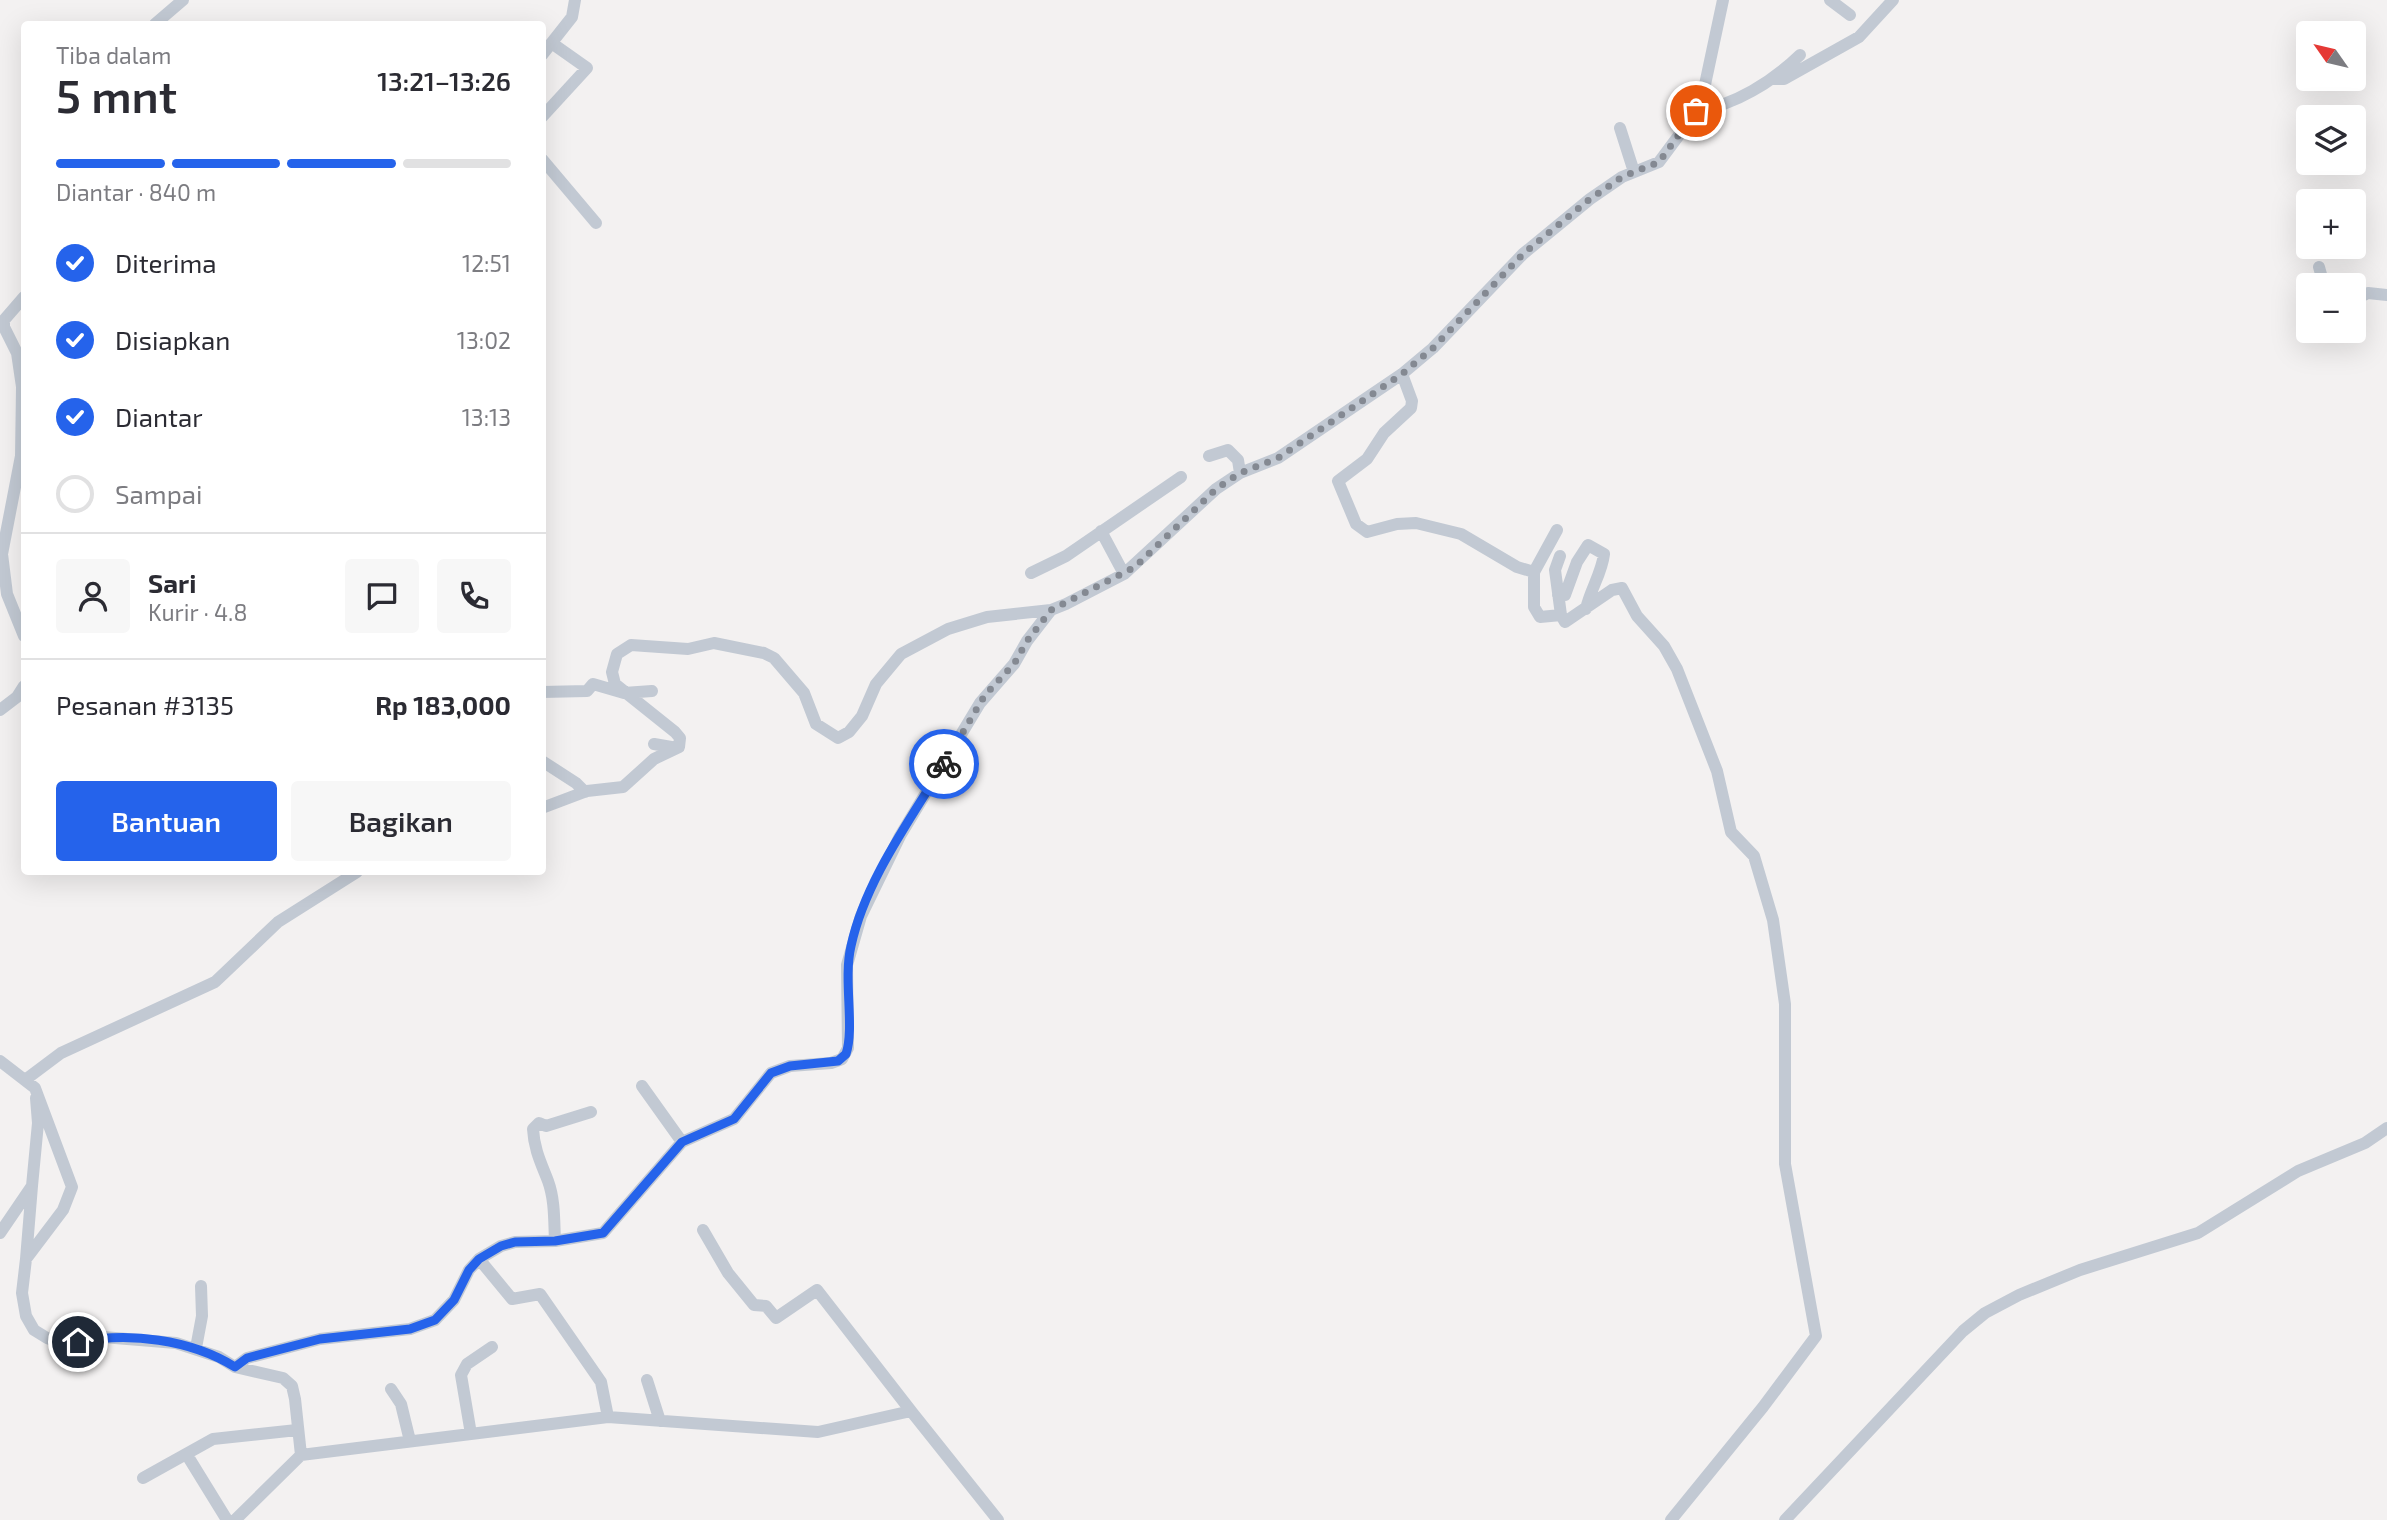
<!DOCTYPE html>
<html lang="id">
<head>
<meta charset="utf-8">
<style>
	body { margin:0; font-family:"Exo 2",sans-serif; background:#f7f7f7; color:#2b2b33; height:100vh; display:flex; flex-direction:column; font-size:26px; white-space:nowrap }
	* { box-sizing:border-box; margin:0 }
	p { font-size:23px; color:#7c7c81 }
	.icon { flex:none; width:38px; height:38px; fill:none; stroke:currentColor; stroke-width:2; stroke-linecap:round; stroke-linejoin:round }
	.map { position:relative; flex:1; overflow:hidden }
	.panel { position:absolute; left:21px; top:21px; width:525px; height:854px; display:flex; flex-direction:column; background:#fff; border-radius:7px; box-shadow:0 7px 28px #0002 }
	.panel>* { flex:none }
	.needle { width:46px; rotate:304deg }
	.fabs { position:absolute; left:2296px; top:21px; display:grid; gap:14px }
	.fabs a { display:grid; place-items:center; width:70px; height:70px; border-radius:7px; background:#fff; box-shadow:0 7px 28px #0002; font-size:35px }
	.pin { position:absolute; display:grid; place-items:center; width:60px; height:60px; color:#fff; margin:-30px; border:4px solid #fff; border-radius:50%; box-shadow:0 2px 7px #0007 }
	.courier { position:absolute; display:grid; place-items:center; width:70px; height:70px; margin:-35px; border:5px solid #2563eb; border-radius:50%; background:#fff; color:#222; box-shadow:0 2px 9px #0007 }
	.summary em { font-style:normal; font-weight:600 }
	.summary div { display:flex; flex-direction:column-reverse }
	.summary { display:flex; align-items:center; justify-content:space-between; height:119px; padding:0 35px }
	h1 { font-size:46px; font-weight:600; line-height:52px }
	.bar { display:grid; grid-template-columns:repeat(4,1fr); gap:10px 7px; align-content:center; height:84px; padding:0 35px }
	.bar i { height:9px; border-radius:5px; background:#e1e1e2 }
	.bar .selected { background:#2563eb }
	.bar p { grid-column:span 4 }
	.line { display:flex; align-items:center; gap:18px; padding:0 35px; border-top:2px solid #e1e1e2 }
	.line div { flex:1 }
	.round { display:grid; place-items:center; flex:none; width:74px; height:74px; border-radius:7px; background:#f7f7f7 }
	ol { padding:0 35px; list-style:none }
	li { display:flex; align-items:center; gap:21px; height:77px }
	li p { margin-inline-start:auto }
	li .icon { padding:7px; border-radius:50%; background:#2563eb; color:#fff; stroke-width:4 }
	li:last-child { color:#7c7c81 }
	li i { width:38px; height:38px; border:4px solid #e1e1e2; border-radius:50% }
	.action { display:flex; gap:14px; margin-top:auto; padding:14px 35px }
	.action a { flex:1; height:80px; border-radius:7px; background:#2563eb; color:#fff; font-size:28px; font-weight:600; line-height:80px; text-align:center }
	.action a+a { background:#f7f7f7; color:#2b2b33 }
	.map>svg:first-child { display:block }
</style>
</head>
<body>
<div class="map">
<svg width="2387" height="1520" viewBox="0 0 2387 1520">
	<rect width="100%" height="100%" fill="#f3f1f1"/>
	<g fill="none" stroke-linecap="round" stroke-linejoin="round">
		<path stroke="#c2c9d3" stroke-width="12" d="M 1830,0 L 1850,15
			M 155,24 L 183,0
			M 542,55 L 572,17 L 575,0
			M 1771,79 L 1784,79 L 1859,37 L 1893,0
			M 1697,111 C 1735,105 1772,82 1800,55
			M 542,117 L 587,68 L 553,44
			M 1620,128 L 1634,172
			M 542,159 L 596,223
			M 2319,267 L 2324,285
			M 24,297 L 4,320 L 4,327 L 17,353 L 22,387 L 21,456 L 2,554 L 7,594 L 24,636
			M 2354,300 L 2368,293 L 2387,295
			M 1402,374 L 1412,401 L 1411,408 L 1384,433 L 1367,459 L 1338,481 L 1356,524 L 1367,532 L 1397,524 L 1416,523 L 1461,534 L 1517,567 L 1534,572 L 1534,607 L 1540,617 L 1561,615 L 1565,622 L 1612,590 L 1622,588 L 1637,616 L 1664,646 L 1677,669 L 1717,771 L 1731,832 L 1754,856 L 1773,920 L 1785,1004 L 1785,1164 L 1816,1336 L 1763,1407 L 1671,1520
			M 1209,456 L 1228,450 L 1238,460 L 1240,473
			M 1101,531 L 1124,574
			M 1560,556 L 1555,570 L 1561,615
			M 1534,572 L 1557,530
			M 1031,573 L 1066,556 L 1181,477
			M 1558,595 L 1565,595 L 1577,562 L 1588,545 L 1604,554 C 1602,573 1590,590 1586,609
			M 542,692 L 587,691 L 593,684 L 624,693 L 652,691
			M 0,710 L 17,697 L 24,686
			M 654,744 L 677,748
			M 542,761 L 576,783 L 585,792
			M 542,808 L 587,791 L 623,787 L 654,759 L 679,747 L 680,738 L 675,732 L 615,684 L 612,672 L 617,654 L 631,645 L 688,649 L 714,643 L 764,653 L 774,658 L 804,693 L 816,724 L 838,738 L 849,732 L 862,716 L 876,684 L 901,654 L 948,629 L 987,617 L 1051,610 L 1066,604 L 1124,574 L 1216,489 L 1240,473 L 1278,458 L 1402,374 L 1433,348 L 1523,254 L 1590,199 L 1622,177 L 1659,162 L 1697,111 L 1703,94 L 1723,0
			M 0,1061 L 35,1088 L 72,1187 L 63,1210 L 26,1259 L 22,1293 L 26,1316 L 34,1330 L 47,1338 L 62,1343 L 103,1337 L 176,1343 L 219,1357 L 235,1367 L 283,1378 L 292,1386 L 295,1399 L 301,1455
			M 25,1080 L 61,1053 L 215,982 L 278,922 L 357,872
			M 642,1086 L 682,1142
			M 703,1230 L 728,1273 L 754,1305 L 766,1306 L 776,1318 L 817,1290 L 911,1411
			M 0,1233 L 32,1186 L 38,1123 L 36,1098
			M 555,1241 C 554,1221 555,1200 548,1181 C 541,1163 534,1149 533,1129 L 539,1123 L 546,1126 L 591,1112
			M 26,1259 L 32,1186
			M 479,1259 L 512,1299 L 540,1294 L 601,1382 L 608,1417
			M 196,1348 L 202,1316 L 201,1286
			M 235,1367 L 247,1358 L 320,1339 L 410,1329 L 435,1320 L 454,1300 L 469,1270 L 479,1259 L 501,1246 L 515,1242 L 555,1241 L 603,1233 L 682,1142 L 734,1119 L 771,1073 L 790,1066 L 831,1063 L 842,1059 L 848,1048 L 847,965 L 861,916 L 900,836 L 980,703 L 1014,664 L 1027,641 L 1051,610
			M 647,1380 L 660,1421
			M 391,1389 L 401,1404 L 410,1441
			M 471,1434 L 461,1375 L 467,1364 L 492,1347
			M 187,1455 L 227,1520
			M 143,1478 L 213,1439 L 297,1430
			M 235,1520 L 301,1455 L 608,1417 L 818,1432 L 911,1411 L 998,1520
			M 1785,1520 L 1963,1331 L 1985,1313 L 2019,1295 L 2080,1270 L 2198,1233 L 2298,1171 L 2365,1143 L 2387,1128"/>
	</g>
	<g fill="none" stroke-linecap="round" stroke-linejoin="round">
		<path stroke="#848992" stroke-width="7" stroke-dasharray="0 12.6" d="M 944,764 L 985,695 L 1014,664 L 1027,641 L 1051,610 L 1135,567 L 1216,489 L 1240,473 L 1278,458 L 1402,374 L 1433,348 L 1523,254 L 1590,199 L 1622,177 L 1659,162 L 1696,111"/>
		<path stroke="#2563eb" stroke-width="9" d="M 78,1342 C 129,1332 190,1339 235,1367 L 247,1358 L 320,1339 L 410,1329 L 435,1320 L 454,1300 L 469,1270 L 479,1259 L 501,1246 L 515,1242 L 555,1241 L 603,1233 L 682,1142 L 734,1119 L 771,1073 L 790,1066 L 838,1061 L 846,1054 C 855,1027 843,980 851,946 C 865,881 910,820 944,764"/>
	</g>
</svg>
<div class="fabs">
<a><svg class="needle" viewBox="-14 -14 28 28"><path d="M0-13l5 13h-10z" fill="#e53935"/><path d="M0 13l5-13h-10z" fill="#7c7c81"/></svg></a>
<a><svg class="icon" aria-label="layers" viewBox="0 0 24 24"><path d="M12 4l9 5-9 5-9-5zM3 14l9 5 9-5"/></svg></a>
<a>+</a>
<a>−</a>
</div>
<div class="pin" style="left:1696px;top:111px;background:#ea580c"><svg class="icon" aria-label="bag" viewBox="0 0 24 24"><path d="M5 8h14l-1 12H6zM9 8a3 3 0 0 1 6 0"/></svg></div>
<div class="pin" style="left:78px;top:1342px;background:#1f2937"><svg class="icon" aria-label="home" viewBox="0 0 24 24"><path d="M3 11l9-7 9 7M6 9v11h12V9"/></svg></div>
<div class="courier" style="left:944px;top:764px"><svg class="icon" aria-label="bike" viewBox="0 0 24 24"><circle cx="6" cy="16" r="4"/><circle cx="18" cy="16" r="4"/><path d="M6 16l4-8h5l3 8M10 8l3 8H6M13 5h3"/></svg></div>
<section class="panel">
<div class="summary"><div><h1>5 mnt</h1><p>Tiba dalam</p></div><em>13:21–13:26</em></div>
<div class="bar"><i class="selected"></i><i class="selected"></i><i class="selected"></i><i></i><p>Diantar · 840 m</p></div>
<ol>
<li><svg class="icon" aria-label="check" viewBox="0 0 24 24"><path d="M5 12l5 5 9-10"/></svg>Diterima<p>12:51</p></li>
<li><svg class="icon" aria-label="check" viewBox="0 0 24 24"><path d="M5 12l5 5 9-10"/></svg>Disiapkan<p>13:02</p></li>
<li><svg class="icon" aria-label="check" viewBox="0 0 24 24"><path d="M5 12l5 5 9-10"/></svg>Diantar<p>13:13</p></li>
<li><i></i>Sampai</li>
</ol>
<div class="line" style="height:126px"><a class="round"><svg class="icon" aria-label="person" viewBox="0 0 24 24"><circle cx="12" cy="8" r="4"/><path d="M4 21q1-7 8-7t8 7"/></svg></a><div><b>Sari</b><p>Kurir · 4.8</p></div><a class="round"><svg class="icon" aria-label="chat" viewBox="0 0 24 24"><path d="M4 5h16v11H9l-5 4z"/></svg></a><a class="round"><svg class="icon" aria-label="phone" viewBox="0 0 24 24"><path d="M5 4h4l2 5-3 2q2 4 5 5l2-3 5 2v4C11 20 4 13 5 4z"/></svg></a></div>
<div class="line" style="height:91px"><div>Pesanan #3135</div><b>Rp 183,000</b></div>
<div class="action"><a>Bantuan</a><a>Bagikan</a></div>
</section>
</div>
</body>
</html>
